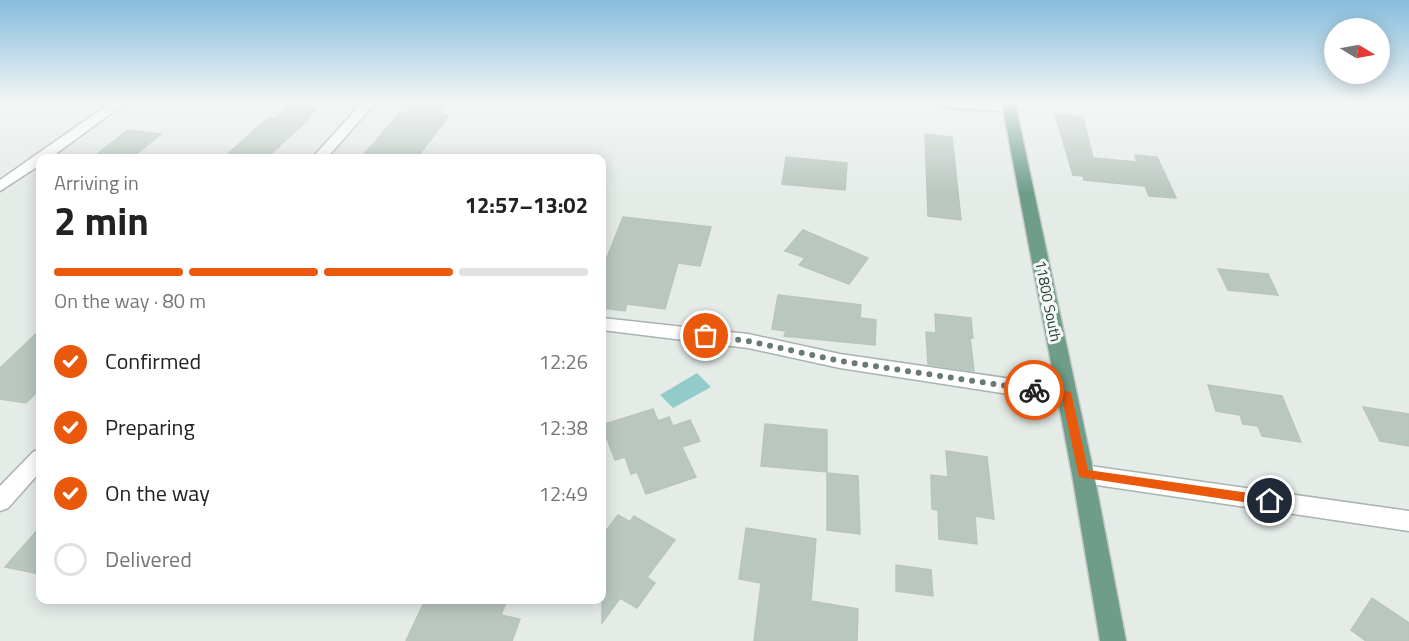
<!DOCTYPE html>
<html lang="en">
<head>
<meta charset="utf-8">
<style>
	body { margin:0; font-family:"Titillium Web",sans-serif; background:#f2f2f2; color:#222; height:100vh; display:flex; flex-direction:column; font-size:22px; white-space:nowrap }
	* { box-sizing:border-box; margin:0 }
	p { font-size:20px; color:#767676 }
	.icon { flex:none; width:33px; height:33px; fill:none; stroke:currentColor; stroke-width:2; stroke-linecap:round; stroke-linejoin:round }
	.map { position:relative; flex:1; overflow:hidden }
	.panel { position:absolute; left:36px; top:154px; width:570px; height:450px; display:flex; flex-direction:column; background:#fff; border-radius:12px; box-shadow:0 3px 15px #0003 }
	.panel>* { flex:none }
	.needle { width:39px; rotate:100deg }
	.controls { position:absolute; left:1324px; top:18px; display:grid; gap:12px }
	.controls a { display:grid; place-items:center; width:66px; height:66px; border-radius:50%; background:#fff; box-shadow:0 3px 15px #0003; font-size:30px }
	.pin { position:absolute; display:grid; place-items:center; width:51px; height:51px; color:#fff; margin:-26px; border:3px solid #fff; border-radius:50%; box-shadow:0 2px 6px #0007 }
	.courier { position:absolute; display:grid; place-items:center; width:60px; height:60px; margin:-30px; border:4px solid #ea580c; border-radius:50%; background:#fff; color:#222; box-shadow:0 2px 8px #0007 }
	.headline em { font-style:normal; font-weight:700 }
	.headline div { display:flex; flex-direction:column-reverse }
	.headline { display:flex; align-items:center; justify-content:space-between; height:102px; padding:0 18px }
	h1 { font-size:39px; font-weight:700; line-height:45px }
	.bar { display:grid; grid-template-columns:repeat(4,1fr); gap:9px 6px; align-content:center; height:72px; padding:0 18px }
	.bar i { height:8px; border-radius:4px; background:#e0e0e0 }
	.bar .selected { background:#ea580c }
	.bar p { grid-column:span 4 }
	ol { padding:0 18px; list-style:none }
	li { display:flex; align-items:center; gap:18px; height:66px }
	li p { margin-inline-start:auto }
	li .icon { padding:6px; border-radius:50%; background:#ea580c; color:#fff; stroke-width:4 }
	li:last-child { color:#767676 }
	li i { width:33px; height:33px; border:3px solid #e0e0e0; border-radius:50% }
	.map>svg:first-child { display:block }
</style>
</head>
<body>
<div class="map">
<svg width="1409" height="641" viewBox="0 0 1409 641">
	<rect width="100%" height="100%" fill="#e5ece8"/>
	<path fill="#93cbcb" d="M 697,373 L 711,387 L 673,408 L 660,395 Z"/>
	<path fill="#bac7c0" stroke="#b8c5bd" stroke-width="1.5" d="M 414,103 L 448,103 L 440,114 L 449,115 L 416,159 L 360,159 L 400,113 L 405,113 Z
		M 289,106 L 318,108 L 306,119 L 309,119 L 265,159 L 222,159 L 268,118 L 277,118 Z
		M 1055,114 L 1083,117 L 1093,158 L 1137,162 L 1135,155 L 1157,157 L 1176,198 L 1149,196 L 1145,186 L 1084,180 L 1083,176 L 1073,175 Z
		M 128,130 L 161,134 L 130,159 L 91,159 Z
		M 925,134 L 952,137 L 961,220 L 928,216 Z
		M 786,157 L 847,163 L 845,190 L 782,184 Z
		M 623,217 L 711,227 L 700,266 L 678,263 L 665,309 L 627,304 L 625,311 L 602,308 L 602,270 Z
		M 803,230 L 868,258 L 849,284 L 799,265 L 805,258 L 785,251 Z
		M 1218,269 L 1268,274 L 1278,295 L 1228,290 Z
		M 778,295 L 861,305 L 860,318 L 876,320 L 875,345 L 784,336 L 786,331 L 772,329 Z
		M 935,314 L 971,318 L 973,338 L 970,337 L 974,371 L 928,364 L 926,332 L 936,333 Z
		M 40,330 L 40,389 L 26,403 L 0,399 L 0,368 Z
		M 1208,385 L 1282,396 L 1301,442 L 1262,436 L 1258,426 L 1243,424 L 1240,415 L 1216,411 Z
		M 1363,407 L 1409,414 L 1409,446 L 1380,441 Z
		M 653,409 L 658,421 L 669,417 L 673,426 L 690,420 L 700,441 L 682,447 L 696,477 L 646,494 L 637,472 L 631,474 L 625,457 L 615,460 L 602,425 Z
		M 765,424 L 827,430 L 827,472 L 761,466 Z
		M 946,451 L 987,457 L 994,519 L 975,516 L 977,544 L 939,539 L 938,510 L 932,509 L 931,475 L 948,477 Z
		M 827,473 L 858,476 L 860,534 L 827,530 Z
		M 618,515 L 630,522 L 634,516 L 675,540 L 647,577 L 655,583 L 637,608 L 620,598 L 602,623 L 602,536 Z
		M 40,527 L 40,574 L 5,567 Z
		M 746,528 L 816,539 L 811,601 L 858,609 L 857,641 L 754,641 L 761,583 L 739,579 Z
		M 896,565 L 931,570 L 933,596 L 896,591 Z
		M 1372,598 L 1409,623 L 1409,641 L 1366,641 L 1351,630 Z
		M 425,600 L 507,600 L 501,615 L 520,619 L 512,641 L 406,641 Z"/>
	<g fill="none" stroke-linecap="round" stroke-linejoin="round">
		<defs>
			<path id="minor" d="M 110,103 L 125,103 L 49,159 L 40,159 L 40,165 L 0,191 L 0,180 Z
				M 362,103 L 375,103 L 326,159 L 311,159 Z
				M 939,103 L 1014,105 L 1016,108 L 1009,112 L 945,107 Z
				M 602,318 L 748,334 L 840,354 L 1067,387 L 1074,390 L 1077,395 L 1074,400 L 1067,403 L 840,368 L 748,348 L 602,330 Z
				M 40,449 L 40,472 L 8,508 L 0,511 L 0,486 L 33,452 Z
				M 1083,465 L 1409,511 L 1409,531 L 1083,483 L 1075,480 L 1072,474 L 1075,468 Z"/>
			<path id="major" d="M 1002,103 L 1015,103 L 1094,474 L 1126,641 L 1100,641 L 1072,474 Z"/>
		</defs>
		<use href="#minor" stroke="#a8b4ae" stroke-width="3"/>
		<use href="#major" stroke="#c2c8c6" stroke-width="3"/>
		<use href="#minor" fill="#fff" fill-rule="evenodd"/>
		<use href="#major" fill="#6e9d8a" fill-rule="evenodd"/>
	</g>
	<linearGradient id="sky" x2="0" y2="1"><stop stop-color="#86bddc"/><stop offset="0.53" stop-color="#f3f6f5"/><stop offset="1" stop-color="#f3f6f5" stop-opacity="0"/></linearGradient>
	<rect width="1409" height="193" fill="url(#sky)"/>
	<path fill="#ea580c" d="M 1034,386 L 1071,392 L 1088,470 L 1270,496 L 1275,497 L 1275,505 L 1270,506 L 1079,477 L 1062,398 L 1030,393 L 1029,390 Z"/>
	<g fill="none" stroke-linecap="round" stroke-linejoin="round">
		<path stroke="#697a72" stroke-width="6" stroke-dasharray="0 10.8" d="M 706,336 L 748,341 L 840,361 L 1034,390"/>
	</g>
	<g text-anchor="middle" stroke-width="6" stroke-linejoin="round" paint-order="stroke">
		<g font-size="15" fill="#263c33" stroke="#f5f9f6">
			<text transform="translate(1048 301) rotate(79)" y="5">11800 South</text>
		</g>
	</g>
</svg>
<div class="controls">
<a><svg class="needle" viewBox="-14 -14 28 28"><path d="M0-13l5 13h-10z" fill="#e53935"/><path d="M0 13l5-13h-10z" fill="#767676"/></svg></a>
</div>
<div class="pin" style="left:706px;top:336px;background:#ea580c"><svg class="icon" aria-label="bag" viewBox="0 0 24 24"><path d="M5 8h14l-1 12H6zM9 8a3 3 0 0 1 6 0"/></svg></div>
<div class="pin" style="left:1270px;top:501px;background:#1f2937"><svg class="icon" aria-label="home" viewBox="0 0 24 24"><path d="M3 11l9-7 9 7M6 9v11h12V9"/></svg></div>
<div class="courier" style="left:1034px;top:390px"><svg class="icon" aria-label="bike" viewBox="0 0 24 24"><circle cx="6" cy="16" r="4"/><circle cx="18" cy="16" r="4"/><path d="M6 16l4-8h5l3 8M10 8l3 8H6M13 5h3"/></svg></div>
<section class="panel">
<div class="headline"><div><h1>2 min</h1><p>Arriving in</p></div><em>12:57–13:02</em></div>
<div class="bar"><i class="selected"></i><i class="selected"></i><i class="selected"></i><i></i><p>On the way · 80 m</p></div>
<ol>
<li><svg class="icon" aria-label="check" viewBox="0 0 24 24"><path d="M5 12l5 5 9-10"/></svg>Confirmed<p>12:26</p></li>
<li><svg class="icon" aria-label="check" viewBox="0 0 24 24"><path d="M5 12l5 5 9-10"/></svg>Preparing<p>12:38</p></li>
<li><svg class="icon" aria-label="check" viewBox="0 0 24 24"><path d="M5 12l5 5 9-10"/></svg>On the way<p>12:49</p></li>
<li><i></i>Delivered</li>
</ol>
</section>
</div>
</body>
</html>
